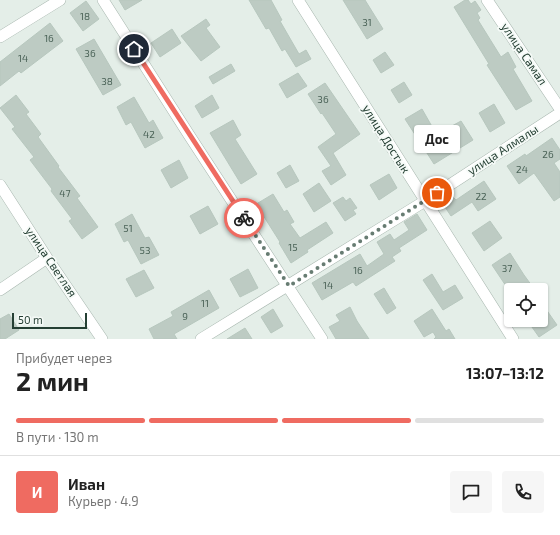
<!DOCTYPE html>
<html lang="ru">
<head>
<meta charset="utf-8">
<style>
	body { margin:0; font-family:"Exo 2",sans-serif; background:#f6f6f6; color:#222; height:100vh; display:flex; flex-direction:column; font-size:15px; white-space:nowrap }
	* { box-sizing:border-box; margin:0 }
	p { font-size:13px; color:#767676 }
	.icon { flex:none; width:22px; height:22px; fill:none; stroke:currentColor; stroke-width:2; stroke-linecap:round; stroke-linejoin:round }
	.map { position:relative; height:339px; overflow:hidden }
	.side { display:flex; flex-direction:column; background:#fff; flex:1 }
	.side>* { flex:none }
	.fabs { position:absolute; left:504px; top:283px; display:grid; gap:8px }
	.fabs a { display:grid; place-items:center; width:44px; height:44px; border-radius:4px; background:#fff; box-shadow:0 1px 3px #0004; font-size:20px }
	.scale { position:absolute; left:12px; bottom:10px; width:75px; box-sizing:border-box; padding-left:4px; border:2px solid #243f33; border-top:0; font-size:11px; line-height:14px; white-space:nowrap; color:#243f33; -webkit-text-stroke:3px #f5faf7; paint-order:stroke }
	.pin { position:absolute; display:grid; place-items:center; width:34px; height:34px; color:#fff; margin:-17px; border:2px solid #fff; border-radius:50%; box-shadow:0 1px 4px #0007 }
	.courier { position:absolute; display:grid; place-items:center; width:40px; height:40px; margin:-20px; border:3px solid #ef6b61; border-radius:50%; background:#fff; color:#222; box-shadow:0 1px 5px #0007 }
	.bubble { position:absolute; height:28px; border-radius:4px; background:#fff; box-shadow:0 1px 3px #0004; font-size:13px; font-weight:700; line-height:28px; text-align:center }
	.head em { font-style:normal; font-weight:700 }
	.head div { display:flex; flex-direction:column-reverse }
	.head { display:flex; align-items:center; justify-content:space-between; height:68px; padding:0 16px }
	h1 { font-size:26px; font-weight:700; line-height:30px }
	.bar { display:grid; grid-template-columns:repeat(4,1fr); gap:6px 4px; align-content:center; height:48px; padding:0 16px }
	.bar i { height:5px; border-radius:3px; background:#e0e0e0 }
	.bar .active { background:#ef6b61 }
	.bar p { grid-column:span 4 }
	.line { display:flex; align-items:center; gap:10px; padding:0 16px; border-top:1px solid #e0e0e0 }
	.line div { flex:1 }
	.round { display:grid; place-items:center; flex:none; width:42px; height:42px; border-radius:4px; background:#f6f6f6 }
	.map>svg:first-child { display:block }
</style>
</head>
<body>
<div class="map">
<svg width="560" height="339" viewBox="0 0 560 339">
	<rect width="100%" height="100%" fill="#e4eee8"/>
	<path fill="#bdcbc3" stroke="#b7c7be" d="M 119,0 L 142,0 L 125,10 Z
		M 249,0 L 271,0 L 282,20 L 280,21 L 299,54 L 306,50 L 311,59 L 296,67 L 285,49 L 282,51 L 269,28 L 266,29 Z
		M 343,0 L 365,0 L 383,29 L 367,39 Z
		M 465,0 L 468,0 L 471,4 L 475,1 L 481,10 L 477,13 L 480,18 L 478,20 L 501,57 L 508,52 L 516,67 L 513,69 L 532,101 L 516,110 L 487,65 L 489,64 L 454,7 Z
		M 86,1 L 99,19 L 83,31 L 70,13 Z
		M 206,19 L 210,25 L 206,28 L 220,47 L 201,61 L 181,36 Z
		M 50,23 L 63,41 L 21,73 L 19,71 L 0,86 L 0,62 Z
		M 172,29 L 181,43 L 160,57 L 151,43 Z
		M 94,39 L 121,85 L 103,95 L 76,49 Z
		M 385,52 L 394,65 L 381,73 L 373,60 Z
		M 231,64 L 235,71 L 213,84 L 209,77 Z
		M 298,73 L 307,86 L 287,98 L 279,84 Z
		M 404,82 L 412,95 L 399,103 L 391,90 Z
		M 325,83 L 360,134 L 333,153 L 346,175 L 331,185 L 322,171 L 331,166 L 318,147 L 336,134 L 322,113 L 321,114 L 308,94 Z
		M 16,95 L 29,112 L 26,114 L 41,134 L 38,137 L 59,166 L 58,167 L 80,196 L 77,198 L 98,227 L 82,239 L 69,221 L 72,219 L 51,191 L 52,189 L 30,160 L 34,157 L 12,129 L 15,127 L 0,108 Z
		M 212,95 L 219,108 L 202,118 L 195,106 Z
		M 134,97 L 149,123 L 153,120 L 163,138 L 145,148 L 131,122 L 126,125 L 117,107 Z
		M 494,104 L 505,123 L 490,132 L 479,113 Z
		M 422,109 L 434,130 L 436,128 L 439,133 L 461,121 L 473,140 L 434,164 L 405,119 Z
		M 233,120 L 241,135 L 235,139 L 257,174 L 241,184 L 210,133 Z
		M 552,138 L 560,150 L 560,159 L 554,163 L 560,172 L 560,197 L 554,201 L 534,173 L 519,184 L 507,166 L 525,154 L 526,156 Z
		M 179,160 L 188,178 L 171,188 L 161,170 Z
		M 290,165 L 299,181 L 286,188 L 277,173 Z
		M 389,174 L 397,188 L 379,200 L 370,185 Z
		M 484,181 L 496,199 L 478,211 L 472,202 L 451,216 L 443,204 L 453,197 L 456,200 Z
		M 319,183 L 331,201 L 314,212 L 303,194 Z
		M 273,194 L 284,212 L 287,210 L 294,222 L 290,224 L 300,238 L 326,222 L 333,233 L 307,250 L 308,252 L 291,263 L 279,243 L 280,242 L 261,212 L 258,214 L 253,206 Z
		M 343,197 L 346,201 L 350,198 L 357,208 L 353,210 L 356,214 L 345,221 L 333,203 Z
		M 208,206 L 218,224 L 200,234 L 190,216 Z
		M 132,214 L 145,238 L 149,237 L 159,255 L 141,264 L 128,240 L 124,242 L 115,224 Z
		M 417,214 L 427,230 L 399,248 L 401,251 L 392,257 L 395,261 L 356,286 L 353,282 L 322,300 L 312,283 L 360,254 L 367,266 L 384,254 L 377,242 L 390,234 L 394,240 L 409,230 L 404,222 Z
		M 490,221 L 502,238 L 484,251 L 472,233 Z
		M 510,253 L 524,275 L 535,290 L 509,290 L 504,283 L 492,265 Z
		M 248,269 L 258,288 L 240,297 L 230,279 Z
		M 144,270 L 154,288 L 136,297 L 126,279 Z
		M 432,274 L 443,292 L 455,285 L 463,298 L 443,310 L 423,280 Z
		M 384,288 L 396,308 L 387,314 L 374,294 Z
		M 209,290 L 219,308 L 174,334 L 177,339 L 154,339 L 149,329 L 173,316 L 171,312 Z
		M 541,302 L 557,325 L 539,337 L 527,320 L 541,320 Z
		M 350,307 L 357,321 L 369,339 L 336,339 L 329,327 L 340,321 L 336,315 Z
		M 273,309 L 283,326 L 271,333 L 261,317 Z
		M 432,309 L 446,331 L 449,329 L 455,339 L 434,339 L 436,337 L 433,332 L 424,337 L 414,321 Z
		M 9,314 L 19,330 L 5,339 L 0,339 L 0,319 Z
		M 245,328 L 252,339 L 227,339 Z"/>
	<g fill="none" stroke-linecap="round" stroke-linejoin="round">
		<defs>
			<path id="minor" d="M 103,0 L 189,135 L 322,339
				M 298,0 L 513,339
				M 487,0 L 560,109
				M 0,37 L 60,0
				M 0,185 L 47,258 L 102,339
				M 0,290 L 47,258
				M 201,339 L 425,201 L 560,113"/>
		</defs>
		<use href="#minor" stroke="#a7b6ae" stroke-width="12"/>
		<use href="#minor" stroke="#fff" stroke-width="11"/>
	</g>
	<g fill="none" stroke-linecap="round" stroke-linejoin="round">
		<path stroke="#677c72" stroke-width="4" stroke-dasharray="0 7.2" d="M 244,218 L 289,286 L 437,193"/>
		<path stroke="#ef6b61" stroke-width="5" d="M 134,49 L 244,218"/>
	</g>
	<g text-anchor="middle" stroke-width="3.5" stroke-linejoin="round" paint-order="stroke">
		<g font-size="10" fill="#4a6257">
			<text x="85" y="20">18</text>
			<text x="367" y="26">31</text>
			<text x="49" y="42">16</text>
			<text x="90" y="57">36</text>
			<text x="23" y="62">14</text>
			<text x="107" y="85">38</text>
			<text x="323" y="103">36</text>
			<text x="149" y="138">42</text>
			<text x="548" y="158">26</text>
			<text x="522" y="173">24</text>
			<text x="65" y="197">47</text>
			<text x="481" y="200">22</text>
			<text x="128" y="232">51</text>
			<text x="293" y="251">15</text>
			<text x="145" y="254">53</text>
			<text x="507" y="272">37</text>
			<text x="358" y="274">16</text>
			<text x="328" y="289">14</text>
			<text x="205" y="307">11</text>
			<text x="185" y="320">9</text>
		</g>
		<g font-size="12" fill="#243f33" stroke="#f5faf7">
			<text transform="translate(524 54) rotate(56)" y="4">улица Самал</text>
			<text transform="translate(386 139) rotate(58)" y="4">улица Достык</text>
			<text transform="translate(503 150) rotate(-33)" y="4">улица Алмалы</text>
			<text transform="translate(51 262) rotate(56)" y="4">улица Светлая</text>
		</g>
	</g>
</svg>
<div class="fabs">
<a><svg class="icon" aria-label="locate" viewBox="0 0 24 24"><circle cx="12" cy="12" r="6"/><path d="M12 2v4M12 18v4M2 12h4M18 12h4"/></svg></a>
</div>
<div class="scale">50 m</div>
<div class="pin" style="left:437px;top:193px;background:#ea580c"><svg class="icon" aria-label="bag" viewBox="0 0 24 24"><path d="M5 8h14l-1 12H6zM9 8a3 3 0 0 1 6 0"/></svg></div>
<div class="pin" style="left:134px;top:49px;background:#1f2937"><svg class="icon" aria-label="home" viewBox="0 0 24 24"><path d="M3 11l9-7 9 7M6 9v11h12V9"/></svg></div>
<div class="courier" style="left:244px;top:218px"><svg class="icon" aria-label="bike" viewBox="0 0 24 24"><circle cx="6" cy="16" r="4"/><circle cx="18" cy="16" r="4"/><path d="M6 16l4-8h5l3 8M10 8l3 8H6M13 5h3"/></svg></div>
<div class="bubble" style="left:414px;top:125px;width:46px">Дос</div>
</div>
<section class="side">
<div class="head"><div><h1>2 мин</h1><p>Прибудет через</p></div><em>13:07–13:12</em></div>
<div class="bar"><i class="active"></i><i class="active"></i><i class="active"></i><i></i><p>В пути · 130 m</p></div>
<div class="line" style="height:72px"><b class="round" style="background:#ef6b61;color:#fff">И</b><div><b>Иван</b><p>Курьер · 4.9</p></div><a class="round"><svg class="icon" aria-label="chat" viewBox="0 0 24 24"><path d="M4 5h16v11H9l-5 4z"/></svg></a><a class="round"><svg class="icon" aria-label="phone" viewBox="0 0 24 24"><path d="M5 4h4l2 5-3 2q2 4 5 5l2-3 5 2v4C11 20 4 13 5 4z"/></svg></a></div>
</section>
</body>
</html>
